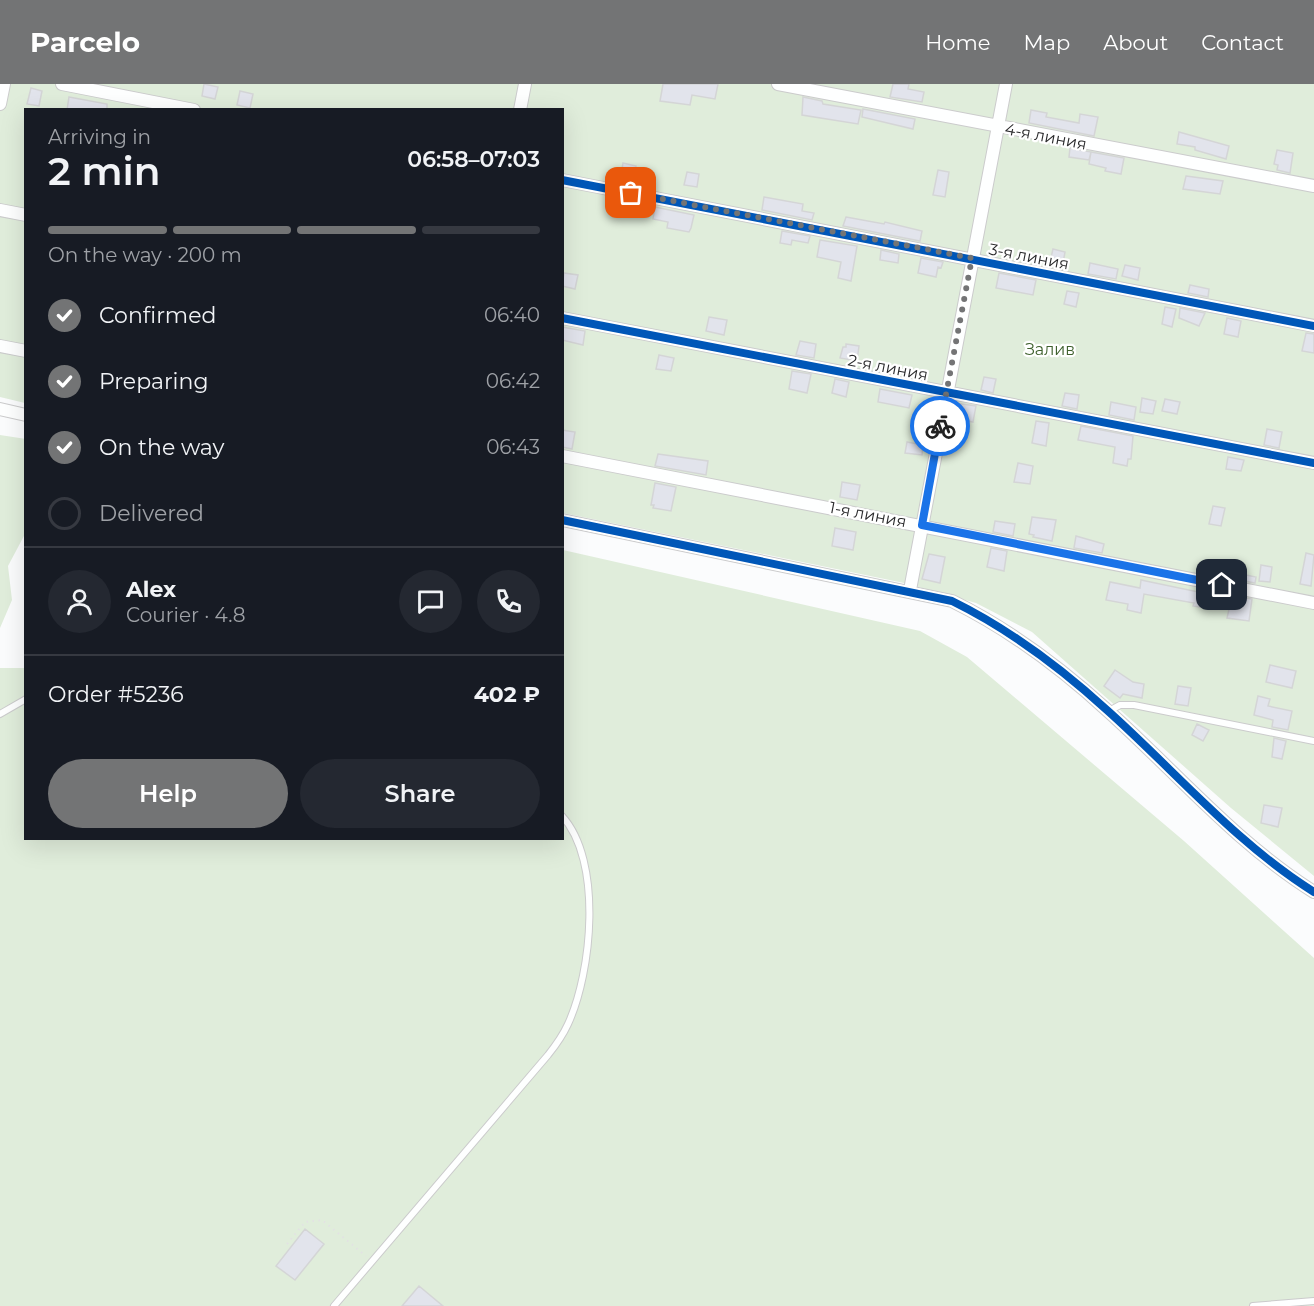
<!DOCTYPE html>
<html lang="en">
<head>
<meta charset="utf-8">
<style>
	body { margin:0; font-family:Montserrat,sans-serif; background:#242831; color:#f1f3f6; height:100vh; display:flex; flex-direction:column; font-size:22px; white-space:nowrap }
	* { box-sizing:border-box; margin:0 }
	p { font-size:20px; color:#9ea1a6 }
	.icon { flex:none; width:33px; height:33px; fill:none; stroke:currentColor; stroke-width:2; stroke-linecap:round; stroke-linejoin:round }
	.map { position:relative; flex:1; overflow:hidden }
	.drawer { position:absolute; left:24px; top:24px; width:540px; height:732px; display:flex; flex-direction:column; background:#171b24; border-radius:0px; box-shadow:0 6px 24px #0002 }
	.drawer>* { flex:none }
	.pin { position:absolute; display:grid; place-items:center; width:51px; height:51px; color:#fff; margin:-26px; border-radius:12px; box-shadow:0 3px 9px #0006 }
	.courier { position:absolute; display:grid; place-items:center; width:60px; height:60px; margin:-30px; border:4px solid #1a73e8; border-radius:50%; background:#fff; color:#222; box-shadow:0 2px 8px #0007 }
	.overview em { font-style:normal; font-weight:600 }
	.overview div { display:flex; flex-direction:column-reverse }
	.overview { display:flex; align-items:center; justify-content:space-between; height:102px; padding:0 24px }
	h1 { font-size:39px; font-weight:600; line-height:45px }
	.bar { display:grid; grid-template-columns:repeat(4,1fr); gap:9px 6px; align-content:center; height:72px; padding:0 24px }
	.bar i { height:8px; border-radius:4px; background:#363941 }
	.bar .on { background:#737475 }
	.bar p { grid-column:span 4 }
	.line { display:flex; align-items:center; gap:15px; padding:0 24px; border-top:2px solid #363941 }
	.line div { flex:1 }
	.round { display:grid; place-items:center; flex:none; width:63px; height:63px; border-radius:32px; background:#242831 }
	ol { padding:0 24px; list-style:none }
	li { display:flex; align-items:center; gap:18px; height:66px }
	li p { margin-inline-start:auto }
	li .icon { padding:6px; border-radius:50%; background:#737475; color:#fff; stroke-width:4 }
	li:last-child { color:#9ea1a6 }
	li i { width:33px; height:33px; border:3px solid #363941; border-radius:50% }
	.action { display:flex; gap:12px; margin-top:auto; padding:12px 24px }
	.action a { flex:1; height:69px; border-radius:36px; background:#737475; color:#fff; font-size:24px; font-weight:600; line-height:69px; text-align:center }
	.action a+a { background:#242831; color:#f1f3f6 }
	header { display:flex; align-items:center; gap:36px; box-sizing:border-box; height:84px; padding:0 30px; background:#737475; color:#fff }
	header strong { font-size:28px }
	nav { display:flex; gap:33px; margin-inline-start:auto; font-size:21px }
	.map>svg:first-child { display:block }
</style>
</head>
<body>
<header>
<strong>Parcelo</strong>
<nav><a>Home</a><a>Map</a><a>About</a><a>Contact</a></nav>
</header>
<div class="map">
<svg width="1314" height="1222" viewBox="0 0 1314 1222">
	<rect width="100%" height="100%" fill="#fbfcfd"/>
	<path fill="#e0eddb" d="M 0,0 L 1314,0 L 1314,792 L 1231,724 L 1032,548 L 976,519 L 904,499 L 563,429 L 562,26 L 26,26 L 25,319 L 0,313 Z
		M 0,351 L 26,355 L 25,450 L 8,482 L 12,516 L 0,544 Z
		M 563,466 L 920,547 L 967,573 L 1184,757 L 1314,874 L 1314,1222 L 0,1222 L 0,584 L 25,584 L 26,754 L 562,754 Z"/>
	<path fill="#e2e4ec" stroke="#d4d5d6" stroke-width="1.5" d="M 204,0 L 218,3 L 215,15 L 202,12 Z
		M 663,0 L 718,0 L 715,15 L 692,11 L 690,21 L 660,17 Z
		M 893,0 L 909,0 L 908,5 L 924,8 L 922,18 L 890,13 Z
		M 31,4 L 42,7 L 39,22 L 27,20 Z
		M 240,7 L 253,10 L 250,24 L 237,21 Z
		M 69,13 L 107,20 L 107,26 L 67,26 Z
		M 803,13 L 822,17 L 823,20 L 861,26 L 858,40 L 802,31 Z
		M 863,25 L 915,35 L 913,45 L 862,33 Z
		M 1031,26 L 1047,29 L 1046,33 L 1079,39 L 1080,30 L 1098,33 L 1094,52 L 1029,39 Z
		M 1179,48 L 1229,62 L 1226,75 L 1195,66 L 1195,63 L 1177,60 Z
		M 1070,64 L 1091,68 L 1089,76 L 1069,73 Z
		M 1277,66 L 1293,69 L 1290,89 L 1277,86 L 1278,81 L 1274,80 Z
		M 1091,68 L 1124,74 L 1121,90 L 1105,87 L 1106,84 L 1089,80 Z
		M 623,79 L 636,82 L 633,94 L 621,92 Z
		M 938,86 L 949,88 L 945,113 L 933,111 Z
		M 687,88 L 699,90 L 697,103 L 684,101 Z
		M 1186,92 L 1223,97 L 1220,110 L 1183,105 Z
		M 764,113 L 803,120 L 802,127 L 814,129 L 812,136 L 762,126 Z
		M 655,123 L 694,131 L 691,144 L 689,148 L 667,144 L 668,138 L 653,135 Z
		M 846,133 L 884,140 L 885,138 L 922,147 L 920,157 L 843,142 Z
		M 782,147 L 810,152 L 808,159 L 792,156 L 791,161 L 780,159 Z
		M 820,156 L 857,162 L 851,197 L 838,194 L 841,178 L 817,173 Z
		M 1053,165 L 1065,168 L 1062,185 L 1049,182 Z
		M 881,166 L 899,170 L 898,179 L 880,176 Z
		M 921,174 L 943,178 L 941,184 L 938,183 L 936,193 L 918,189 Z
		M 1090,179 L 1118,185 L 1116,195 L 1088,190 Z
		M 1125,181 L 1140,184 L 1138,196 L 1122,192 Z
		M 564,189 L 578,191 L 575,205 L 562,202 Z
		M 999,189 L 1036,196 L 1033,211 L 996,204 Z
		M 1190,201 L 1209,205 L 1208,213 L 1188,209 Z
		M 1067,207 L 1079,209 L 1076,223 L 1064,220 Z
		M 1165,223 L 1176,225 L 1172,243 L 1162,240 Z
		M 1180,224 L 1205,229 L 1199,242 L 1179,234 Z
		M 709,233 L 727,236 L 724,251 L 706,247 Z
		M 1227,234 L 1241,237 L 1238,253 L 1224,250 Z
		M 562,243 L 585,247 L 583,261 L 562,256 Z
		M 1306,249 L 1314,250 L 1314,269 L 1302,267 Z
		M 800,257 L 816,260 L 814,274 L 796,271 Z
		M 846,260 L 859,262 L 857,277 L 840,274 L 843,263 L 846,263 Z
		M 659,271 L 674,274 L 671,287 L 656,285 Z
		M 792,287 L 811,290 L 807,309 L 789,305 Z
		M 984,293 L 996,295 L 993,309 L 981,306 Z
		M 835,295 L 849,298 L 846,313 L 832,309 Z
		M 880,305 L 912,311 L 909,324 L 878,318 Z
		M 1065,309 L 1079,311 L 1077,325 L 1062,322 Z
		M 1142,314 L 1156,317 L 1153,330 L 1140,328 Z
		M 1165,315 L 1180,318 L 1177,330 L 1162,327 Z
		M 1111,318 L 1136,323 L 1134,336 L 1109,331 Z
		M 955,319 L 976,322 L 973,338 L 953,334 Z
		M 1036,337 L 1049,339 L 1046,362 L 1032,359 Z
		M 1081,342 L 1133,352 L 1131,375 L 1128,375 L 1127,382 L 1113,379 L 1115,363 L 1078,356 Z
		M 1267,345 L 1282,348 L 1279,364 L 1264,361 Z
		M 562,346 L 575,348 L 572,365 L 562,363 Z
		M 907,358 L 923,361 L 922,371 L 905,369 Z
		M 658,370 L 708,377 L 706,391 L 655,382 Z
		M 1228,373 L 1244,376 L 1241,387 L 1226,385 Z
		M 1018,379 L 1033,382 L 1030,400 L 1014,398 Z
		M 842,398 L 860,401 L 857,416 L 840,413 Z
		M 655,399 L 676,403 L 671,427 L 653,424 L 654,421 L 651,421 Z
		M 1213,422 L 1225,424 L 1221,442 L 1209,440 Z
		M 1032,433 L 1056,436 L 1052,457 L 1033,453 L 1034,451 L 1029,450 Z
		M 995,437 L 1015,440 L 1013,452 L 993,448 Z
		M 835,444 L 856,448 L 853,466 L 832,462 Z
		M 1076,452 L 1104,460 L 1102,469 L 1074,464 Z
		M 991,464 L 1007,467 L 1004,487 L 987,483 Z
		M 1306,469 L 1314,471 L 1311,502 L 1300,500 Z
		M 929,470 L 945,473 L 940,499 L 922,495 Z
		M 1222,478 L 1238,481 L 1236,489 L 1256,493 L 1255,499 L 1219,492 Z
		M 1261,481 L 1272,483 L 1270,498 L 1259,497 Z
		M 1141,496 L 1208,510 L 1205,524 L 1193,522 L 1194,519 L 1144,510 L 1141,529 L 1127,526 L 1128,520 L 1106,516 L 1110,498 L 1140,504 Z
		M 1213,508 L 1252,515 L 1249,537 L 1227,534 L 1230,521 L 1212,517 Z
		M 1270,581 L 1296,587 L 1292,604 L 1266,598 Z
		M 1115,586 L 1133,598 L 1144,600 L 1142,614 L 1123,610 L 1120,614 L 1104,602 Z
		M 1178,602 L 1191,604 L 1188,622 L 1175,620 Z
		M 1258,612 L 1270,615 L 1268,622 L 1292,627 L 1288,646 L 1272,643 L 1273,636 L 1254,631 Z
		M 1197,640 L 1209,646 L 1203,657 L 1192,651 Z
		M 1274,654 L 1286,657 L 1282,675 L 1272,673 Z
		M 1264,721 L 1282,724 L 1278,743 L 1261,739 Z
		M 305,1145 L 324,1160 L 295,1196 L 276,1182 Z
		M 419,1202 L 443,1222 L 402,1222 Z"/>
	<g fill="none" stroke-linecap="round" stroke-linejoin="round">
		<defs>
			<path id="lane" d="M 1109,627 L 1120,621 L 1134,621 L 1314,657
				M 0,630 L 26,615
				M 334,1222 L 548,971 C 556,961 563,951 568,940 C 592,888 603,777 562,732
				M 1253,1222 L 1314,1217"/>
			<path id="street" d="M 62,0 L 194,26
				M 778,0 L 1314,102
				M 0,20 L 4,0
				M 520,26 L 525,0
				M 562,96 L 1314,242
				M 0,126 L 26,131
				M 562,234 L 1314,379
				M 0,262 L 26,267
				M 0,325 L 26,331
				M 562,372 L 1314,519
				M 562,436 L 952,517 C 1009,545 1061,584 1108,627 C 1175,687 1237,760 1314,808
				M 910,506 L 1006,0"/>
		</defs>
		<use href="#lane" stroke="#cbcbcc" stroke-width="8"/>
		<use href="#street" stroke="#cbcbcc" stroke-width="14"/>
		<path stroke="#e2e2e3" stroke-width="2" stroke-dasharray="1.5 4.5" stroke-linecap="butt" d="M 287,1160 L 305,1138 L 322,1136 L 366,1172"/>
		<use href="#lane" stroke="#feffff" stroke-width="6"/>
		<use href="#street" stroke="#feffff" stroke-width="12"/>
		<defs>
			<path id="cycleway" d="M 562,96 L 1314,242
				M 562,234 L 1314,379
				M 562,436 L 952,517 C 1009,545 1061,584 1108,627 C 1175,687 1237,760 1314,808"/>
		</defs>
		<use href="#cycleway" stroke="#fff" stroke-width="11"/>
		<use href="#cycleway" stroke="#0057b8" stroke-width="8"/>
	</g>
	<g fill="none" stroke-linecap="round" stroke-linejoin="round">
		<path stroke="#737475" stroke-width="6" stroke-dasharray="0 10.8" d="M 631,109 L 972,174 L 940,342"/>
		<path stroke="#1a73e8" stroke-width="8" d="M 940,342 L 922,441 L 1222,501"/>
	</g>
	<g text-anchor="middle" stroke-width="4.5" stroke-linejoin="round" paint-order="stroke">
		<g font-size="16" fill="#2a2a2c" stroke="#fff">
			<text transform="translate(1046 52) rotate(11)" y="6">4-я линия</text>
			<text transform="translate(1029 172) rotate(11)" y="6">3-я линия</text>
			<text transform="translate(888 283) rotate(11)" y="6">2-я линия</text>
			<text transform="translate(868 430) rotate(11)" y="6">1-я линия</text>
		</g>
		<g font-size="16" fill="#3e602d" stroke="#fff">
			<text x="1050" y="271">Залив</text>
		</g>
	</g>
</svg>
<div class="pin" style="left:631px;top:109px;background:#ea580c"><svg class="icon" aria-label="bag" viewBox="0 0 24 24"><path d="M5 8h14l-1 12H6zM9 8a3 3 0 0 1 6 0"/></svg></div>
<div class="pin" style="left:1222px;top:501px;background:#1f2937"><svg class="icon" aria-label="home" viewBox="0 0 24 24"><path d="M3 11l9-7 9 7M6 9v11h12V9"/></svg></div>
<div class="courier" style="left:940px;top:342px"><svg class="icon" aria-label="bike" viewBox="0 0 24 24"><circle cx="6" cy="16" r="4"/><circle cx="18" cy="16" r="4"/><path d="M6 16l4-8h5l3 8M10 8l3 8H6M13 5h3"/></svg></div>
<section class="drawer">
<div class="overview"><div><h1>2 min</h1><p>Arriving in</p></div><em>06:58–07:03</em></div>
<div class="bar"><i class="on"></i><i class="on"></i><i class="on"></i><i></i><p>On the way · 200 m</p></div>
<ol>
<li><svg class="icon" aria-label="check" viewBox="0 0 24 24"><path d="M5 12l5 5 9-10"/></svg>Confirmed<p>06:40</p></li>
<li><svg class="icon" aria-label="check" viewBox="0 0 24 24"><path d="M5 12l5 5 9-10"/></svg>Preparing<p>06:42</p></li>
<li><svg class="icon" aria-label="check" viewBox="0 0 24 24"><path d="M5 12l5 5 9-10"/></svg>On the way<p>06:43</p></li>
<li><i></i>Delivered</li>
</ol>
<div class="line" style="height:108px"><a class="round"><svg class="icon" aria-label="person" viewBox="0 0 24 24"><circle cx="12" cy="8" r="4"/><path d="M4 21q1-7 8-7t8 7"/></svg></a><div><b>Alex</b><p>Courier · 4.8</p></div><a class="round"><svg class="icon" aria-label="chat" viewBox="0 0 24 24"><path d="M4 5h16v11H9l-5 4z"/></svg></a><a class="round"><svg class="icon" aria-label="phone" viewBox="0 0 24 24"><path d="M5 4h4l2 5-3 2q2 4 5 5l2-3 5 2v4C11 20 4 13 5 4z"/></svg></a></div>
<div class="line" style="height:78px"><div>Order #5236</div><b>402 ₽</b></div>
<div class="action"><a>Help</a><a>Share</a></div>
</section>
</div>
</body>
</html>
